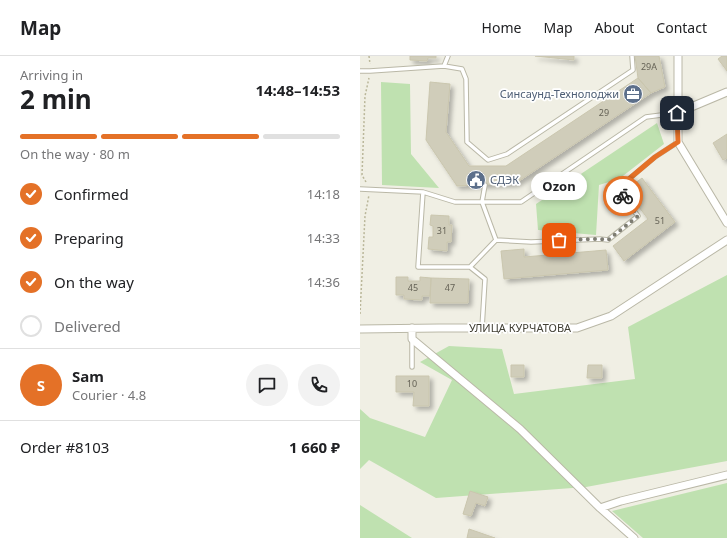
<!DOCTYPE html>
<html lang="en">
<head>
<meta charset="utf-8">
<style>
	body { margin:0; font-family:"Noto Sans",sans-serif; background:#f2f2f2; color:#202124; height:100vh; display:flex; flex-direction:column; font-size:15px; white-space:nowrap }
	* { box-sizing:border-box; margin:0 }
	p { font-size:13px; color:#757577 }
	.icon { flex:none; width:22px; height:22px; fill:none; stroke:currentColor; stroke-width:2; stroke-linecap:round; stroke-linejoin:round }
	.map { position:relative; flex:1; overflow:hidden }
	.side { display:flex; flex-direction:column; background:#fff; width:360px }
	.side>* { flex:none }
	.pin { position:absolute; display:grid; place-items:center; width:34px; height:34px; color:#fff; margin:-17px; border-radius:8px; box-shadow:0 2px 6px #0006 }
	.courier { position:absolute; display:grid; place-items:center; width:40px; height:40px; margin:-20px; border:3px solid #e47127; border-radius:50%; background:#fff; color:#222; box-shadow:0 1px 5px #0007 }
	.bubble { position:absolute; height:28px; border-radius:14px; background:#fff; box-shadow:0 2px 6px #0003; font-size:13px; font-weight:700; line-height:28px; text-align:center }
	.summary em { font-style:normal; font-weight:700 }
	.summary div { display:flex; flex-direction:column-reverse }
	.summary { display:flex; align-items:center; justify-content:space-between; height:68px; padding:0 20px }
	h1 { font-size:26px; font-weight:700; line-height:30px }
	.bar { display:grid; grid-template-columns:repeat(4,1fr); gap:6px 4px; align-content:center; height:48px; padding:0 20px }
	.bar i { height:5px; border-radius:3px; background:#e0e0e0 }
	.bar .on { background:#e47127 }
	.bar p { grid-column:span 4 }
	.line { display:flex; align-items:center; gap:10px; padding:0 20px; border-top:1px solid #e0e0e0 }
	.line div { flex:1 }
	.round { display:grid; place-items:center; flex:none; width:42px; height:42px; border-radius:21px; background:#f2f2f2 }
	ol { padding:0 20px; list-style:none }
	li { display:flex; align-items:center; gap:12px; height:44px }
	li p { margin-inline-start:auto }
	li .icon { padding:4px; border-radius:50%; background:#e47127; color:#fff; stroke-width:4 }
	li:last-child { color:#757577 }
	li i { width:22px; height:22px; border:2px solid #e0e0e0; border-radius:50% }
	header { display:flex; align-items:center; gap:24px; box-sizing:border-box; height:56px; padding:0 20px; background:#fff; border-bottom:1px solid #e0e0e0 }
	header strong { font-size:19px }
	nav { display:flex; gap:22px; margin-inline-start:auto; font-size:14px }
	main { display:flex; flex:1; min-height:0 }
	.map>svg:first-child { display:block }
</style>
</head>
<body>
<header>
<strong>Map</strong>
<nav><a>Home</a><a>Map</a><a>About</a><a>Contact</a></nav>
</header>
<main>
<section class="side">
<div class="summary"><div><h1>2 min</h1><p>Arriving in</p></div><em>14:48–14:53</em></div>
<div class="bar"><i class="on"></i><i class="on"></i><i class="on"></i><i></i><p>On the way · 80 m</p></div>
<ol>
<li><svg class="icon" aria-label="check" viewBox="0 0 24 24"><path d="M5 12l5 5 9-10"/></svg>Confirmed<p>14:18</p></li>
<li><svg class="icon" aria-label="check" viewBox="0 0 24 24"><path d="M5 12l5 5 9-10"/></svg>Preparing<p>14:33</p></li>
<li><svg class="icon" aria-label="check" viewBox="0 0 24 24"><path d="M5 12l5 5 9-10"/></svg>On the way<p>14:36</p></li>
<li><i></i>Delivered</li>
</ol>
<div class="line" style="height:72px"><b class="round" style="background:#e47127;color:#fff">S</b><div><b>Sam</b><p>Courier · 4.8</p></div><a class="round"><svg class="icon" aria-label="chat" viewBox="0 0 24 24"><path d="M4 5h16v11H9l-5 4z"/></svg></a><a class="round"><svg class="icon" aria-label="phone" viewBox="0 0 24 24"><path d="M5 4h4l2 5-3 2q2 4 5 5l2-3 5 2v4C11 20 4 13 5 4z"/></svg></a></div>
<div class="line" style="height:52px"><div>Order #8103</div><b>1 660 ₽</b></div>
</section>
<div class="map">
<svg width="367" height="482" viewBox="0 0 367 482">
	<defs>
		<filter id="shadow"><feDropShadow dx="3.5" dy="3.5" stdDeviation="2" flood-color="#0004"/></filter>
	</defs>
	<rect width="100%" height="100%" fill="#f0efe4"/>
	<path fill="#bfe1b0" d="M 21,26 L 50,28 L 51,98 L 79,132 L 22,129 Z
		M 297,67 L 304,88 L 259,123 L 239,129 L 236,179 L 178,174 L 176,148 Z
		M 367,219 L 367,405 L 226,431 L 76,442 L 9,404 L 0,413 L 0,353 L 10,362 L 65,381 L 92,324 L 60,306 L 89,290 L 142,293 L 154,338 L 275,323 L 268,271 Z
		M 367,427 L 367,482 L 283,482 L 252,455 Z
		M 0,449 L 52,482 L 0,482 Z"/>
	<path fill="#d0cdba" stroke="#cac6ae" filter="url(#shadow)" d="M 50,0 L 76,0 L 76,2 L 68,2 L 67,5 L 50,4 Z
		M 175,0 L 214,0 L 214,4 Z
		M 275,0 L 299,0 L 305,31 L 291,37 L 278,22 Z
		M 362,0 L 367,0 L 367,15 L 358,3 Z
		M 278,22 L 291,37 L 156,127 L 97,130 L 66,84 L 70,26 L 90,28 L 86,76 L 109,110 L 146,110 Z
		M 367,78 L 367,102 L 363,104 L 353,87 Z
		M 282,122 L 315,166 L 264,205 L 253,190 L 288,163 L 266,134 Z
		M 71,159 L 89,160 L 89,169 L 92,169 L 91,186 L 87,186 L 87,195 L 68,193 L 69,181 L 73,181 L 73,170 L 70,169 Z
		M 164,193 L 164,201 L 246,194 L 248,214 L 144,223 L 141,195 Z
		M 36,221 L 48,221 L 48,225 L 60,225 L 60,221 L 71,222 L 70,240 L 62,240 L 62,244 L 44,243 L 44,239 L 36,239 Z
		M 71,222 L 109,223 L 108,247 L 70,247 Z
		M 151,309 L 164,309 L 164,321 L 151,321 Z
		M 228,309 L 242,309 L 242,322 L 227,322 Z
		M 36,320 L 69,320 L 69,350 L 53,350 L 54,336 L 36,336 Z
		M 110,435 L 128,441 L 125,450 L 116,447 L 111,460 L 103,458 Z
		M 109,473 L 135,482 L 107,482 Z"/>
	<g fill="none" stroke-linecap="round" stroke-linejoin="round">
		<defs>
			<path id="lane" d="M 84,10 L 88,0
				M 0,15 L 10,15 L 84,10 L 102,13 L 106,23 L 107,86 L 128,104 L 147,98 L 273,14 L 272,0
				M 125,129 L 122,146 L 136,184 L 171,186 L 240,183 L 248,184 L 278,160 L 257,133 L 295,101 L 318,86
				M 0,133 L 63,136 L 95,146 L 161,146 L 286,61 L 317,57
				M 63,136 L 58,211 L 110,211 L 136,184
				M 110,211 L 125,223 L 122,272
				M 52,311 L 52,284"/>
			<path id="street" d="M 318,0 L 318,86 L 367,167
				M 317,57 L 367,36
				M 52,272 L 52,283 L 160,373 L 240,452 L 274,482
				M 0,273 L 79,272 L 217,272 L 251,260 L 367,184
				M 240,452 L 261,445 L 367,419"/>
		</defs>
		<use href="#lane" stroke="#bab8a7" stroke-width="5.5"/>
		<use href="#street" stroke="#bab8a7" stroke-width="9"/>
		<path stroke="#bab79a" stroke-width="1.5" stroke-dasharray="2 2" stroke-linecap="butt" d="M 9,0 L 10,8
			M 6,126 L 2,119 L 5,40 L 9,22
			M 0,258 L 5,160 L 9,139"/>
		<use href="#lane" stroke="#fff" stroke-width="3.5"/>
		<use href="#street" stroke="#fff" stroke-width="7"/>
	</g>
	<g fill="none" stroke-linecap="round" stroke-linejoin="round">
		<path stroke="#7e7d72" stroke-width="4" stroke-dasharray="0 7.2" d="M 199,184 L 240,183 L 248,184 L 278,160 L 263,140"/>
		<path stroke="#e47127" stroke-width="5" d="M 263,140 L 257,133 L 295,101 L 318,86 L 317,57"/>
	</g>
	<defs>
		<symbol id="office-disc" viewBox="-11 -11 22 22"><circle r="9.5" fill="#5c6f8a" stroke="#fff"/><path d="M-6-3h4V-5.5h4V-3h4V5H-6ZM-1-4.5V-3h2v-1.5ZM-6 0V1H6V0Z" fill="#fff"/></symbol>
		<symbol id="civic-disc" viewBox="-11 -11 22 22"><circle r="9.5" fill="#5c6f8a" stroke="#fff"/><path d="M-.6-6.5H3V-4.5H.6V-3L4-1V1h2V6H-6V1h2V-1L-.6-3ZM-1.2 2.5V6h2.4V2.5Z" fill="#fff"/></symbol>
	</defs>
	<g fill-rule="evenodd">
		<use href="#office-disc" x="262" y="27" width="22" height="22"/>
		<use href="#civic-disc" x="105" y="113" width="22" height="22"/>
	</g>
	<g text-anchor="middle" stroke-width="3.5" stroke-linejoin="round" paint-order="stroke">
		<g font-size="9" fill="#656256">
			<text x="289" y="14">29А</text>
			<text x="244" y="60">29</text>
			<text x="300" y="168">51</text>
			<text x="82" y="178">31</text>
			<text x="53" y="235">45</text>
			<text x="90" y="235">47</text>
			<text x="52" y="331">10</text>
		</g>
		<g font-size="11" fill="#4e5e75" stroke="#fff" text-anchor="end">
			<text x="259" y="42">Синсаунд-Технолоджи</text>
			<text x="130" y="128" text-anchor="start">СДЭК</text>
		</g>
		<g font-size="11" fill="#413f34" stroke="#fff">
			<text x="160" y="276">УЛИЦА КУРЧАТОВА</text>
		</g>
	</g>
</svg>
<div class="pin" style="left:199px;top:184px;background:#ea580c"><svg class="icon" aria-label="bag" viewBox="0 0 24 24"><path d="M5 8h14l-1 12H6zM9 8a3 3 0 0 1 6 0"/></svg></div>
<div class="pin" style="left:317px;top:57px;background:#1f2937"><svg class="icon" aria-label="home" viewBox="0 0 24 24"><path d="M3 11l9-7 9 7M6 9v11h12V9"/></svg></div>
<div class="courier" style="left:263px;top:140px"><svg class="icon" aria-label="bike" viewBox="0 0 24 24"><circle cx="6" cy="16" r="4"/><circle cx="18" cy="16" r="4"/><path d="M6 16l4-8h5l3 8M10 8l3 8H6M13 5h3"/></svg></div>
<div class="bubble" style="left:171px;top:116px;width:56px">Ozon</div>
</div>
</main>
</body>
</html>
